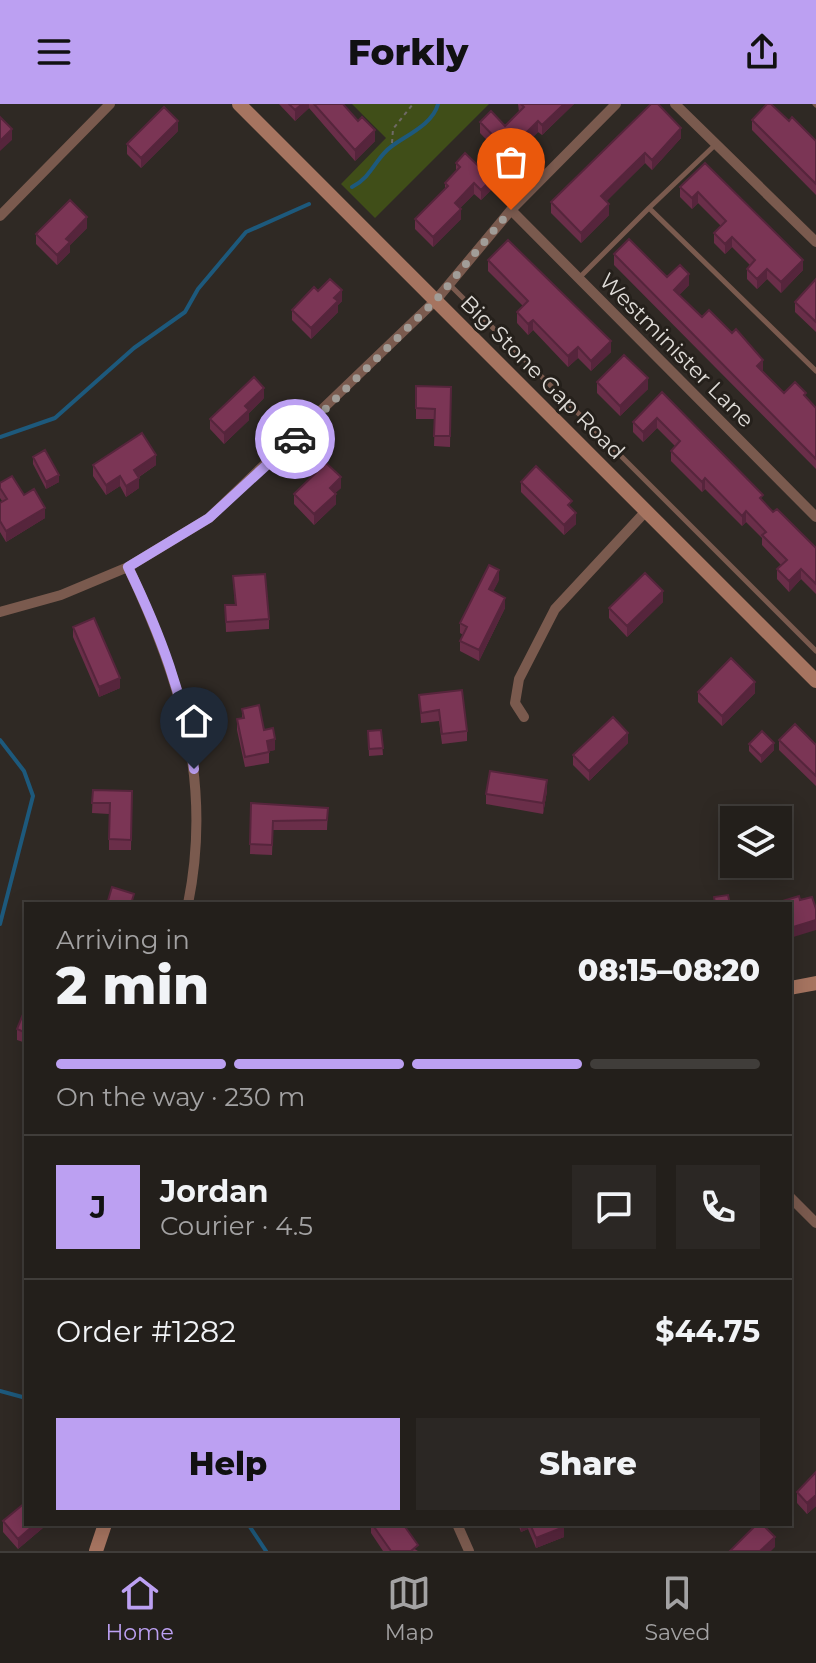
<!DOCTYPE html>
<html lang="en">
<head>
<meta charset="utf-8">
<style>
	body { margin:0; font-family:Montserrat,sans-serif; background:#2b2724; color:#f1f3f6; height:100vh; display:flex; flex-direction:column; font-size:30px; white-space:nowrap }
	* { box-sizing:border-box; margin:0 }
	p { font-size:26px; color:#a3a2a3 }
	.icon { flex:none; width:44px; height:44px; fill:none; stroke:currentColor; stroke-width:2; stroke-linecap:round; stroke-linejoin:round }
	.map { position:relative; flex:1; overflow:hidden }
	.panel { position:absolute; left:24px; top:798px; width:768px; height:624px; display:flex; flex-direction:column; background:#231f1b; border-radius:0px; box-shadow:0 4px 20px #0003,0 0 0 2px #403d3a }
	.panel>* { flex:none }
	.tools { position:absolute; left:720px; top:702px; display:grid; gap:16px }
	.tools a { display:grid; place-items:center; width:72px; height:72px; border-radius:0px; background:#231f1b; box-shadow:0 4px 20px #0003,0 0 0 2px #403d3a; font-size:40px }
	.pin { position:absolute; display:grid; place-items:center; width:68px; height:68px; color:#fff; margin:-82px -34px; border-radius:50% 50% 50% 0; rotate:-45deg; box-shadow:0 0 8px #0007 }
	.pin .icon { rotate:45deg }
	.courier { position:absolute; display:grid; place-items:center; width:80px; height:80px; margin:-40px; border:6px solid #bca0f2; border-radius:50%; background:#fff; color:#222; box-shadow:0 2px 10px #0007 }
	.overview em { font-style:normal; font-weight:800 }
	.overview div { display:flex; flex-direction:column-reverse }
	.overview { display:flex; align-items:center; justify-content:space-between; height:136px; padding:0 32px }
	h1 { font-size:52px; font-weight:800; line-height:60px }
	.bar { display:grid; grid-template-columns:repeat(4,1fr); gap:12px 8px; align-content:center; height:96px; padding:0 32px }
	.bar i { height:10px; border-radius:6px; background:#403d3a }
	.bar .active { background:#bca0f2 }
	.bar p { grid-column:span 4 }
	.line { display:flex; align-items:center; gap:20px; padding:0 32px; border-top:2px solid #403d3a }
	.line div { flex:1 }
	.round { display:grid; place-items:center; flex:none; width:84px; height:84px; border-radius:0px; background:#2b2724 }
	.primary-button { display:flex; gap:16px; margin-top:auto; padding:16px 32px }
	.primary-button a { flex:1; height:92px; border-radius:0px; background:#bca0f2; color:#111; font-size:32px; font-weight:800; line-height:92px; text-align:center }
	.primary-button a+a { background:#2b2724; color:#f1f3f6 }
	header { display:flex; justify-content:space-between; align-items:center; height:104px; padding:0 32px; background:#bca0f2; color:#111; font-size:36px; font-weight:800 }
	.dock { display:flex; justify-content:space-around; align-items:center; height:112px; border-top:2px solid #403d3a; background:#231f1b; font-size:22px; color:#a3a2a3 }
	.dock a { display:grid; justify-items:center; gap:4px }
	.dock .active { color:#bca0f2 }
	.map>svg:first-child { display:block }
</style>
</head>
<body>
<header><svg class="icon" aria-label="menu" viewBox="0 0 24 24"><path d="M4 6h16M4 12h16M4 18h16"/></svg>Forkly<svg class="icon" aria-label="share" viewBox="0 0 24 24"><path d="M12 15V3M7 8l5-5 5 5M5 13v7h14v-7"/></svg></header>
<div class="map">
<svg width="816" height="1447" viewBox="0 0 816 1447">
	<rect width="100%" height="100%" fill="#2f2924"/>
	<path fill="#404e18" d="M 352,0 L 489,0 L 375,114 L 341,80 L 386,34 Z"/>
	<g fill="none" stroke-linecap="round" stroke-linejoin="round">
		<path stroke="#1d597c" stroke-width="4" d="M 352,83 C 373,72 375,54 392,42 C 407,31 433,20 438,0
			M 0,333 L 55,314 L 134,244 L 185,208 L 198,185 L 246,128 L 309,100
			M 0,636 L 24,667 L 33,692 L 0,820
			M 0,1287 L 26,1294
			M 248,1420 L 266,1447"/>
		<path stroke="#6f6a66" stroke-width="2" stroke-dasharray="4 4" stroke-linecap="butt" d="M 392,39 L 393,25 L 413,0"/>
		<path stroke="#7a5a4e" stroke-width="5" d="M 815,0 L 816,1
			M 715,41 L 649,104 L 816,267
			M 579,174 L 649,104
			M 450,181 L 816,547"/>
		<path stroke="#7a5a4e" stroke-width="10" d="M 675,0 L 816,138
			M 511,106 L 816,413
			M 0,112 L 110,0
			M 128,463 C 180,573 213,677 188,800
			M 0,508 L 61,491 L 128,463 L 209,414 L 436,196 L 511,106 L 616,0
			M 524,613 L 515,599 L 519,575 L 555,505 L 646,407
			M 790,1093 L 816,1119
			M 457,1420 L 469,1447"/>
		<path stroke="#a67460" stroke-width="14" d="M 239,0 L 816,577
			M 790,884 L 816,879
			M 96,1447 L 105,1420"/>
	</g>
	<path fill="#6a2e49" d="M 279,0 L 343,0 L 375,37 L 355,57 L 309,4 L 295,17 Z
		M 518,0 L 574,0 L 542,31 L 538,28 L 508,58 L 480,29 L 480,18 L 505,22 L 519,8 Z
		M 651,0 L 681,34 L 652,66 L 645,59 L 606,97 L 609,111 L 581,139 L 551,109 L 551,98 Z
		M 752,16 L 789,17 L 816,37 L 816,91 L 752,26 Z
		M 178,27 L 141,64 L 127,50 L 127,40 Z
		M 456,59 L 492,85 L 481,96 L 474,90 L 460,104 L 461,115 L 433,143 L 415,125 L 415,115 L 445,85 L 445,79 L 456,67 Z
		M 705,59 L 803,166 L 781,189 L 767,175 L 757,185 L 747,175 L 747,165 L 750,161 L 732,143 L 725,150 L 714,139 L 714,129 L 721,122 L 698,99 L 692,105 L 680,93 L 680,83 Z
		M 87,124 L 70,141 L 70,148 L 57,161 L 36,140 L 36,130 Z
		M 614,150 L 689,181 L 679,191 L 702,213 L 763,267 L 762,267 L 784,289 L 806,294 L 816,304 L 816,365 L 614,161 Z
		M 488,156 L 611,248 L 591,267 L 578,254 L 568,263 L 533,226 L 528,231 L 517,219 L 517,208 L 523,202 L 488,167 Z
		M 816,175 L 816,228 L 795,208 L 795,198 Z
		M 318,187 L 342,197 L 338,201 L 338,208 L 311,235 L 292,216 L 292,206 Z
		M 597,278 L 648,285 L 620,312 L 597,289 Z
		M 416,282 L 451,283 L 450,343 L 434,342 L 435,315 L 416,315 Z
		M 662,288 L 763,398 L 773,408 L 816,444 L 816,490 L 801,475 L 789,488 L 777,475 L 777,465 L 781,461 L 762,441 L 762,434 L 746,418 L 742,422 L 705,385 L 702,388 L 671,357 L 671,347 L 675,342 L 657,324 L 643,338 L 633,328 L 633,318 Z
		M 264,294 L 249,309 L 249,316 L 224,340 L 210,325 L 210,315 Z
		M 33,353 L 59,378 L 46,385 L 33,360 Z
		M 93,361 L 156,361 L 139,373 L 139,384 L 126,393 L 120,382 L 106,391 L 93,372 Z
		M 521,378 L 572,406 L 576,420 L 564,431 L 521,388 Z
		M 0,379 L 24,391 L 45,414 L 6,438 L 0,428 L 0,399 L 2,397 L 0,394 Z
		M 341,384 L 335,389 L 336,400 L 314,421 L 294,400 L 294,390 Z
		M 233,472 L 269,515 L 269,525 L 226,528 L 225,501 L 235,501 Z
		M 499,476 L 493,487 L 505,504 L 479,557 L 460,547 L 460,537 L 463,531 L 460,529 L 460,519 Z
		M 663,498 L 627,533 L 609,514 L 609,504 Z
		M 73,523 L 120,584 L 99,593 L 73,533 Z
		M 698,588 L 755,589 L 722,622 L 698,598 Z
		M 419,591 L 467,627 L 467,637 L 442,640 L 439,617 L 421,619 Z
		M 242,605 L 264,626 L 275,646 L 269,647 L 269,659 L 245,663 L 237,626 L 237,615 L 242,614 Z
		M 381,626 L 383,651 L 369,652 L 368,627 Z
		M 779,636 L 816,641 L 816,682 L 779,646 Z
		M 628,639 L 589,677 L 573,661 L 573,651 Z
		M 749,640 L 774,646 L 761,659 L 749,647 Z
		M 93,686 L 132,687 L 131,746 L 109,746 L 109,710 L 92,709 Z
		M 547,687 L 543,710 L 486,700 L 486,690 Z
		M 251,699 L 328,704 L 327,726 L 273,726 L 272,751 L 250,750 Z
		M 26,903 L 26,939 L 17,936 L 17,925 Z
		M 816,1368 L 816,1402 L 807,1410 L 797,1399 L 797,1388 Z
		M 3,1417 L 44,1420 L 44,1423 L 18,1445 L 3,1428 Z
		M 371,1420 L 418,1447 L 383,1447 L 371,1429 Z
		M 518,1420 L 563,1420 L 564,1433 L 536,1444 L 528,1425 L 521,1428 Z"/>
	<path fill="#56253c" d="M 302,0 L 309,0 L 309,4 L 295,17 L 295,6 Z
		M 564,0 L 574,0 L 542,31 L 542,21 Z
		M 178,17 L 178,27 L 141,64 L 141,54 Z
		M 538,17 L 538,28 L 508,58 L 508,47 Z
		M 681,24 L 681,34 L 652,66 L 652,56 Z
		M 12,25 L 12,36 L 0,47 L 0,37 Z
		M 375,26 L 375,37 L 355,57 L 355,46 Z
		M 645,49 L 645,59 L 601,103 L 601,92 Z
		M 492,75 L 492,85 L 481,96 L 481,86 Z
		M 474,79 L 474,90 L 455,109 L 455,99 Z
		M 698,88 L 698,99 L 692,105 L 692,94 Z
		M 609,100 L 609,111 L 581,139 L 581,129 Z
		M 461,105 L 461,115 L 433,143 L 433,133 Z
		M 87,113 L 87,124 L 70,141 L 70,148 L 57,161 L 57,151 L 66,135 Z
		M 732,133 L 732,143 L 725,150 L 725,140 Z
		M 803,156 L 803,166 L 781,189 L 781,178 Z
		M 767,165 L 767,175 L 757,185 L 757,175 Z
		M 689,170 L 689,181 L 674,196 L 674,186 Z
		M 342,186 L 342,197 L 338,201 L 338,208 L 311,235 L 311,224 L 334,194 Z
		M 533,216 L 533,226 L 528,231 L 528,220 Z
		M 611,237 L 611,248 L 591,267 L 591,257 Z
		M 578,243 L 578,254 L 568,263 L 568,252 Z
		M 763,256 L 763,267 L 757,273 L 757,262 Z
		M 648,274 L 648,285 L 620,312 L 620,302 Z
		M 264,284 L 264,294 L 249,309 L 249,316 L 224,340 L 224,329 L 245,302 Z
		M 657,314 L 657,324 L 643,338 L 643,328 Z
		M 156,351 L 156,361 L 134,376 L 134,366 Z
		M 59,371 L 59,378 L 46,385 L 46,378 Z
		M 120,372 L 120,382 L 106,391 L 106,381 Z
		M 341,373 L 341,384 L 330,394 L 330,384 Z
		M 139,374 L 139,384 L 126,393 L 126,382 Z
		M 705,374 L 705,385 L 702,388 L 702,378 Z
		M 336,390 L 336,400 L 314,421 L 314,410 Z
		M 45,404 L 45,414 L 6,438 L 6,427 Z
		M 746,407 L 746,418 L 742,422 L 742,412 Z
		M 576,409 L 576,420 L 564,431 L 564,421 Z
		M 801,465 L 801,475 L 789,488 L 789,477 Z
		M 499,466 L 499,476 L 489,496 L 489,485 Z
		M 663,487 L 663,498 L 627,533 L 627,522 Z
		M 505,494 L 505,504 L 479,557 L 479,546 Z
		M 120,574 L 120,584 L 99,593 L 99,583 Z
		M 755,578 L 755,589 L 722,622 L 722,612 Z
		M 628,629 L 628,639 L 589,677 L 589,667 Z
		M 275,635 L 275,646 L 267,648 L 267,637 Z
		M 774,639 L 774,646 L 761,659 L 761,652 Z
		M 547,676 L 547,687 L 543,710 L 543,699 Z
		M 816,816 L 816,826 L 790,834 L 790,824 Z
		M 816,1391 L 816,1402 L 807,1410 L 807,1399 Z
		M 35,1420 L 44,1420 L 44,1423 L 18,1445 L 18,1435 Z
		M 521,1420 L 528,1420 L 528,1425 L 521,1428 Z
		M 564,1423 L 564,1433 L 536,1444 L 536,1434 Z
		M 775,1433 L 775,1443 L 771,1447 L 760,1447 Z"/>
	<path fill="#7b3555" stroke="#56253c" stroke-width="2" d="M 289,0 L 302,0 L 295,6 Z
		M 314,0 L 343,0 L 358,17 L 362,13 L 375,26 L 355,46 Z
		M 521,0 L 564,0 L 542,21 L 538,17 L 508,47 L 480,18 L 491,7 L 505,22 L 524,3 Z
		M 651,0 L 658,0 L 681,24 L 652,56 L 645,49 L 601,92 L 609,100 L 581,129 L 551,98 Z
		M 767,0 L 771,0 L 789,17 L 792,13 L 816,37 L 816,80 L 752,16 Z
		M 164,3 L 178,17 L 141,54 L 127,40 Z
		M 0,13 L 12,25 L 0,37 Z
		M 465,49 L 492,75 L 481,86 L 474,79 L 455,99 L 461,105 L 433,133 L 415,115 L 448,82 L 445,79 L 460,63 L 456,59 Z
		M 705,59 L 803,156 L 781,178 L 767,165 L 757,175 L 747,165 L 755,156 L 732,133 L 725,140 L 714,129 L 726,117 L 698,88 L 692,94 L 680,83 Z
		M 70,96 L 87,113 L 66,135 L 70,138 L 57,151 L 36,130 Z
		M 629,135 L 667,173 L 680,161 L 689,170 L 674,186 L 702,213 L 709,206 L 732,229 L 736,225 L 763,256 L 757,262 L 784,289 L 795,278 L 806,289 L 804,291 L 816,304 L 816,355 L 614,150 Z
		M 508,136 L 611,237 L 591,257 L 578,243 L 568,252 L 533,216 L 528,220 L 517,208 L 528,197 L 488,156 Z
		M 330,175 L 342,186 L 334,194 L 338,197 L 311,224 L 292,206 L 314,183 L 318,187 Z
		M 816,175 L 816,218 L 795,198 Z
		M 624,251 L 648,274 L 620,302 L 597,278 Z
		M 254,273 L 264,284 L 245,302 L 249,306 L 224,329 L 210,315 Z
		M 416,282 L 451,283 L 450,332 L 434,332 L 435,305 L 416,304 Z
		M 662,288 L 763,391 L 760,394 L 773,408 L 777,405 L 816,444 L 816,480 L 801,465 L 789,477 L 777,465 L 787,456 L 762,431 L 766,428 L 746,407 L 742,412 L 705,374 L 702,378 L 671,347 L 680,337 L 657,314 L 643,328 L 633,318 Z
		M 142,329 L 156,351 L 134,366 L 139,374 L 126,382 L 120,372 L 106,381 L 93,361 Z
		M 45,346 L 59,371 L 46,378 L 33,353 Z
		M 326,359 L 341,373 L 330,384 L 336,390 L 314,410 L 294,390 Z
		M 536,362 L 572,397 L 568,401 L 576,409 L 564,421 L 521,378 Z
		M 12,372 L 24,391 L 34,385 L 45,404 L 6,427 L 0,417 L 0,399 L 7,395 L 0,384 L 0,379 Z
		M 489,461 L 499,466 L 489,485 L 505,494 L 479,546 L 460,537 L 467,523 L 460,519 Z
		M 645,469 L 663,487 L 627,522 L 609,504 Z
		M 265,470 L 269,515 L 226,518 L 225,501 L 236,501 L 233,472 Z
		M 94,514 L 120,574 L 99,583 L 73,523 Z
		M 731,554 L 755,578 L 722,612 L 698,588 Z
		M 462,586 L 467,627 L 442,630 L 439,606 L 421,609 L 419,591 Z
		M 259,601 L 264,626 L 273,624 L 275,635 L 267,637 L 269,648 L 245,653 L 237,615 L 244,614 L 242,605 Z
		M 613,613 L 628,629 L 589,667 L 573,651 Z
		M 795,620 L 816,641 L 816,672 L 779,636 Z
		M 381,626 L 383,644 L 369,645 L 368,627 Z
		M 762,627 L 774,639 L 761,652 L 749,640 Z
		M 490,667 L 547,676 L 543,699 L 486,690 Z
		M 93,686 L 132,687 L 131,736 L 109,735 L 110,699 L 92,699 Z
		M 251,699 L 328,704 L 327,716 L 273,717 L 272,741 L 250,740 Z
		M 112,783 L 134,790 L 131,800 L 107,800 Z
		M 728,791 L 730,800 L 715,800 L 714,793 Z
		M 799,792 L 800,796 L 812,793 L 816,805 L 816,816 L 790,824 L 790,800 L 773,800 Z
		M 26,903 L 26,929 L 17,925 Z
		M 816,1368 L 816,1391 L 807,1399 L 797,1388 Z
		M 26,1398 L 26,1420 L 35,1420 L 18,1435 L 3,1417 Z
		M 372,1420 L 403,1420 L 418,1441 L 411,1447 L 391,1447 Z
		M 530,1420 L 563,1420 L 564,1423 L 536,1434 Z
		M 757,1420 L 762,1420 L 775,1433 L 760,1447 L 730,1447 Z"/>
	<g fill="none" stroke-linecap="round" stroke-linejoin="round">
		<path stroke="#a19d98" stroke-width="8" stroke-dasharray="0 14.4" d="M 295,335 L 436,196 L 511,106"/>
		<path stroke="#bca0f2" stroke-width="10" d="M 194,665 C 184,592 160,529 128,463 L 209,414 L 295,335"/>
	</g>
	<g text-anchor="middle" stroke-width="6" stroke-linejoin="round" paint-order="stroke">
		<g font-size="22" fill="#dedbd7" stroke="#25201b">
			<text transform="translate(677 246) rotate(45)" y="8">Westminister Lane</text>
			<text transform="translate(543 273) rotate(45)" y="8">Big Stone Gap Road</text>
		</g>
	</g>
</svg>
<div class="tools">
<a><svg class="icon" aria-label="layers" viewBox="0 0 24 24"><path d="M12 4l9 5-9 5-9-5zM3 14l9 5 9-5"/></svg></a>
</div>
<div class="pin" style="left:511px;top:106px;background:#ea580c"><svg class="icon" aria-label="bag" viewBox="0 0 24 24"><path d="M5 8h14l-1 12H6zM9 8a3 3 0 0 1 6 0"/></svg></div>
<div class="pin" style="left:194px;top:665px;background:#1f2937"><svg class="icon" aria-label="home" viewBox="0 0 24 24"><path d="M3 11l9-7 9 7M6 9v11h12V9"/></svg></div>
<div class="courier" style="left:295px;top:335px"><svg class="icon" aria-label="car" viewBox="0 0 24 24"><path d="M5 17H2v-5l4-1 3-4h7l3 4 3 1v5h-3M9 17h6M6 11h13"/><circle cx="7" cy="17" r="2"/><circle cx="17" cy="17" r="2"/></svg></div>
<section class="panel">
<div class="overview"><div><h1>2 min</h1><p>Arriving in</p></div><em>08:15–08:20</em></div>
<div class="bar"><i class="active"></i><i class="active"></i><i class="active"></i><i></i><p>On the way · 230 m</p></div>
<div class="line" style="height:144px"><b class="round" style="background:#bca0f2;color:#111">J</b><div><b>Jordan</b><p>Courier · 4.5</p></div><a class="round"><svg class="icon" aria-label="chat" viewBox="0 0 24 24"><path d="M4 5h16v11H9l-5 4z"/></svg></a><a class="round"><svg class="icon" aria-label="phone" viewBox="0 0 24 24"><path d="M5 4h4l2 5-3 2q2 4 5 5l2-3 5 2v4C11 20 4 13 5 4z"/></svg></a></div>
<div class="line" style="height:104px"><div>Order #1282</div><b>$44.75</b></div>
<div class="primary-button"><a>Help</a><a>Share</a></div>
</section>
</div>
<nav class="dock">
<a class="active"><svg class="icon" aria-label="home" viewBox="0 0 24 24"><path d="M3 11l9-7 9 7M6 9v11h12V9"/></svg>Home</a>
<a><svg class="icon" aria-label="map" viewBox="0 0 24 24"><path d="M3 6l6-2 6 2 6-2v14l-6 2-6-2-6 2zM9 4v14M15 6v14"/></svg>Map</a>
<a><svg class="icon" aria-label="saved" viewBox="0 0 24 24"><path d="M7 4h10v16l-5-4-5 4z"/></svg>Saved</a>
</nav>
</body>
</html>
